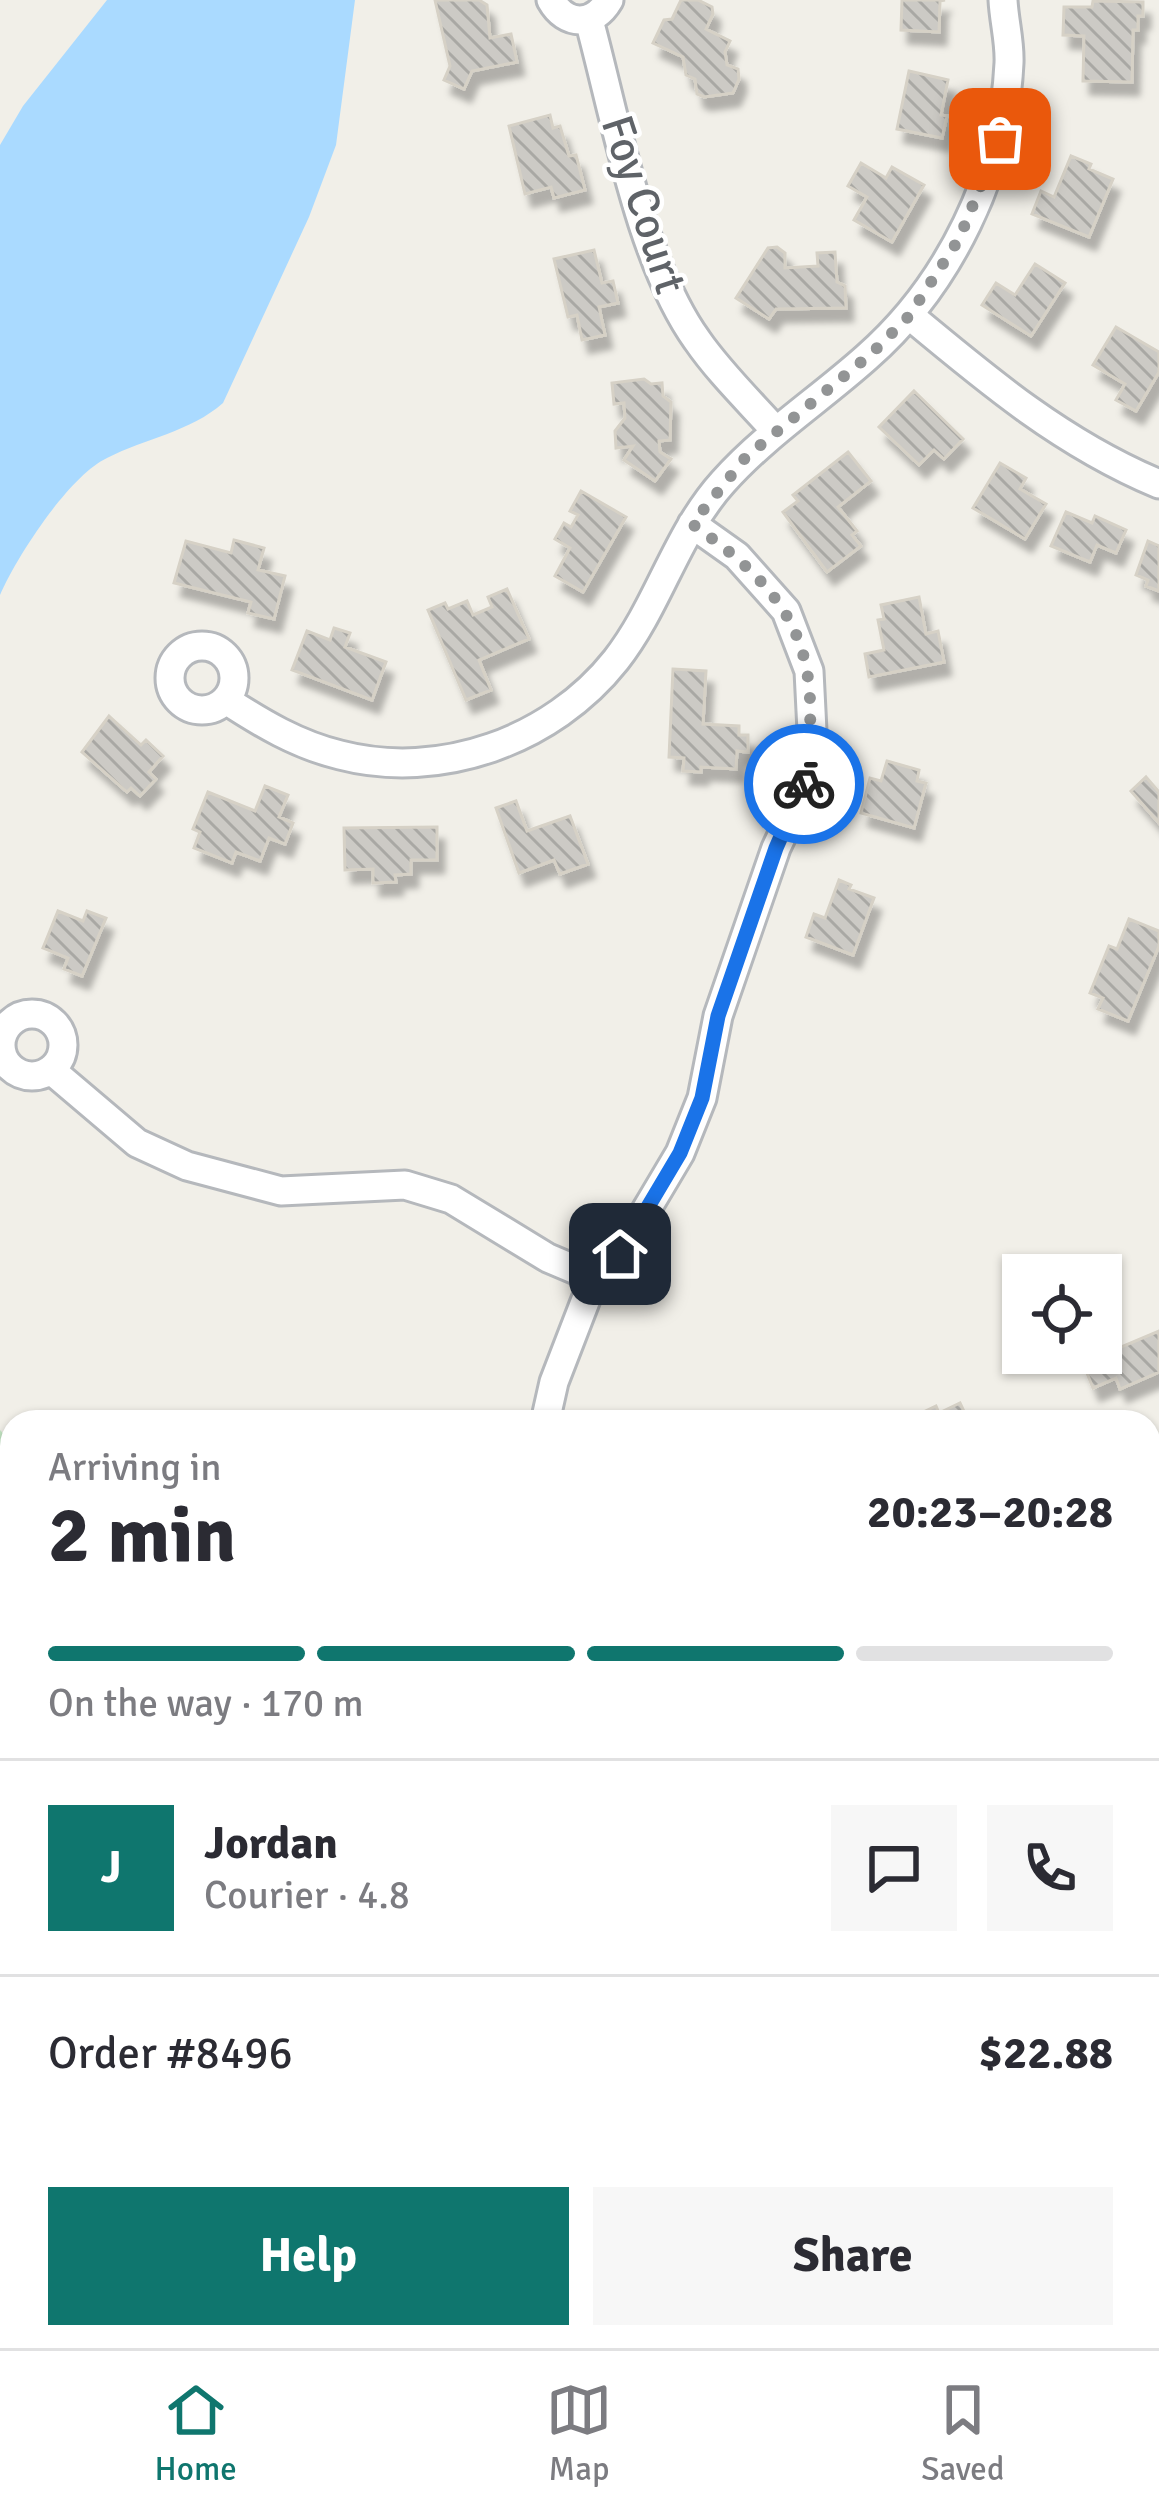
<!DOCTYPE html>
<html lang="en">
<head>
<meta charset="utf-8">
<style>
	body { margin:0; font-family:Signika,sans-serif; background:#f7f7f7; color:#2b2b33; height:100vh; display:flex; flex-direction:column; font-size:45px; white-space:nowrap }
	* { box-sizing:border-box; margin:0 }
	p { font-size:39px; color:#7c7c81 }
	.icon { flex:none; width:66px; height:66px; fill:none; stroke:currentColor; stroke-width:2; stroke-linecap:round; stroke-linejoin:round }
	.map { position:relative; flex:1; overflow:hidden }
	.panel { position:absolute; left:0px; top:1410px; width:1161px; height:939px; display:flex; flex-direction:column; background:#fff; border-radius:36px 36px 0 0; box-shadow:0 3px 9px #0004 }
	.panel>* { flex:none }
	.buttons { position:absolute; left:1002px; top:1254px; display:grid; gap:24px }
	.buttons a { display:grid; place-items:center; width:120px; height:120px; border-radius:0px; background:#fff; box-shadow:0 3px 9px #0004; font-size:60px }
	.pin { position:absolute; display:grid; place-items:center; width:102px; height:102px; color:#fff; margin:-51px; border-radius:24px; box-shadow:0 6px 18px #0006 }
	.courier { position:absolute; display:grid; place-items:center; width:120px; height:120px; margin:-60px; border:9px solid #1a73e8; border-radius:50%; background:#fff; color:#222; box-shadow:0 3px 15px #0007 }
	.overview em { font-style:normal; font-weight:700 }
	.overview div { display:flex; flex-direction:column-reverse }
	.overview { display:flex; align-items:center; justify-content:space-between; height:204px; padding:0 48px }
	h1 { font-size:78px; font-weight:700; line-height:90px }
	.bar { display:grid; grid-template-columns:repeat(4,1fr); gap:18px 12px; align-content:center; height:144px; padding:0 48px }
	.bar i { height:15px; border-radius:9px; background:#e1e1e2 }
	.bar .active { background:#0f766e }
	.bar p { grid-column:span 4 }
	.line { display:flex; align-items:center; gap:30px; padding:0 48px; border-top:3px solid #e1e1e2 }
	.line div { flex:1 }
	.round { display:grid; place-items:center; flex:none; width:126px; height:126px; border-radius:0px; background:#f7f7f7 }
	.action { display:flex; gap:24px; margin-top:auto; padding:24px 48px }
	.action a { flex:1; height:138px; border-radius:0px; background:#0f766e; color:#fff; font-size:48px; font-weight:700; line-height:138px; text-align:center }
	.action a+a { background:#f7f7f7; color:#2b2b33 }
	.tabs { display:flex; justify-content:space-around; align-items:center; height:168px; border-top:3px solid #e1e1e2; background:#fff; font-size:33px; color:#7c7c81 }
	.tabs a { display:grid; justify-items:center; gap:6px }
	.tabs .active { color:#0f766e }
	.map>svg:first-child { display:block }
</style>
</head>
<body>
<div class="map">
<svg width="1159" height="2348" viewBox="0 0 1159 2348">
	<defs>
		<pattern id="wetland-marsh" width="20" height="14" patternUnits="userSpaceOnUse" patternTransform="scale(3)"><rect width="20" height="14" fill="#c5e8c5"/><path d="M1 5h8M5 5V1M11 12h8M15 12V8" fill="none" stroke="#a3c0a4"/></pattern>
		<pattern id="building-back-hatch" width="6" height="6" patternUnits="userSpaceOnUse" patternTransform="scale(3)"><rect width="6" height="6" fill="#cccac5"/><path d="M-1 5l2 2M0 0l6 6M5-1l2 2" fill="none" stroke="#a9a8a4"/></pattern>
		<filter id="shadow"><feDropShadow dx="7" dy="13" stdDeviation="3" flood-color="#0004"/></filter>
	</defs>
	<rect width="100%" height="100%" fill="#f1efe8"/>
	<path fill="url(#wetland-marsh)" d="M 0,1430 L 12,1443 L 12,1574 L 0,1585 Z"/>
	<path fill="#aadaff" d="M 107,0 L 355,0 L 336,145 L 309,217 L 223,403 C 190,432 146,438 107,458 C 69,476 17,556 0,595 L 0,145 L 23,106 Z"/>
	<path fill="url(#building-back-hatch)" stroke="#d6d1c6" stroke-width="3" filter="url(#shadow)" d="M 435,0 L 479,0 L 487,5 L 490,38 L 511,34 L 517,62 L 472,71 L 464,89 L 444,80 L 450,66 Z
		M 681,0 L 698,0 L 712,7 L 713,14 L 706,29 L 730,41 L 725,52 L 727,65 L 738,69 L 739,79 L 733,93 L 704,97 L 697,94 L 695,79 L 686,75 L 683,57 L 653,43 L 664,20 L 672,19 Z
		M 902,0 L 945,0 L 940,1 L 939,32 L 901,30 Z
		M 1093,1 L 1143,2 L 1143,16 L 1138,16 L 1138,30 L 1133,30 L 1132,82 L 1083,81 L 1084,36 L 1063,35 L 1064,7 L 1092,7 Z
		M 909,71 L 948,80 L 941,115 L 947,116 L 942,138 L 897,129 Z
		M 550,115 L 553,128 L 560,126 L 569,156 L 576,155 L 585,190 L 554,198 L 551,187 L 525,194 L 509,126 Z
		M 1071,156 L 1091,164 L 1089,169 L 1113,179 L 1089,237 L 1032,214 L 1041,191 L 1054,197 Z
		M 861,163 L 886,178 L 892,167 L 924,185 L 892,242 L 854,220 L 867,197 L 848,186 Z
		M 777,247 L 785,253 L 785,268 L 818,266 L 817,253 L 835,252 L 837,282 L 845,286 L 846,308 L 776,309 L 769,319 L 736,298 L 768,248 Z
		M 594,250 L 602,283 L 613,281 L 618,303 L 599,307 L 605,335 L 582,340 L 577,315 L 568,317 L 554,259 Z
		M 1035,264 L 1065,283 L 1031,336 L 982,305 L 996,283 L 1015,295 Z
		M 1116,327 L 1159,352 L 1159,372 L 1136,411 L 1116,400 L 1125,384 L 1093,365 Z
		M 644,379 L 651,384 L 662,383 L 663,396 L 671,402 L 670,440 L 659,441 L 660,452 L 671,459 L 655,481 L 624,460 L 633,446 L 616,448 L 615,431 L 625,418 L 624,403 L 614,404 L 612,383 Z
		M 914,391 L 963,439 L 944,459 L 934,450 L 919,465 L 879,427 Z
		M 848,452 L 871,481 L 838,507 L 857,531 L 852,535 L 861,546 L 827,572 L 783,512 L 798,501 L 793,495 Z
		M 1000,463 L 1026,478 L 1020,489 L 1046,504 L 1025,539 L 973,508 Z
		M 581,491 L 626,517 L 583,592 L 555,576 L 570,548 L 555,539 L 564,523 L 571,527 L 578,515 L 570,511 Z
		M 1066,512 L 1092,523 L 1095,516 L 1126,530 L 1116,553 L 1097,545 L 1090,562 L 1051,546 Z
		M 234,540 L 264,548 L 258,570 L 285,576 L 274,619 L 248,613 L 251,602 L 174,583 L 186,541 L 231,553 Z
		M 1148,541 L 1159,546 L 1159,591 L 1146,586 L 1148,580 L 1136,575 Z
		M 507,589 L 529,639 L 479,660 L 491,690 L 466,700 L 428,610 L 445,603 L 448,609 L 467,601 L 473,615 L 492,607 L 488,597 Z
		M 919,597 L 926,634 L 938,631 L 944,662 L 869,677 L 865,654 L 884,650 L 878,620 L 884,619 L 881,605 Z
		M 334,628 L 350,633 L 345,647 L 386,662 L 372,700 L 292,670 L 307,631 L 330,640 Z
		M 673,669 L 706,671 L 703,724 L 739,726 L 739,735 L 748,735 L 748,752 L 737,751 L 736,769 L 701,767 L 701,772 L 683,771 L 684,758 L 669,757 Z
		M 109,716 L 141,745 L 146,740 L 163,756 L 149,772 L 156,779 L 140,796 L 131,788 L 127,792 L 82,752 Z
		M 887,761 L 919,770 L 917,781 L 926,783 L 914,828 L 861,813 L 870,778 L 881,781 Z
		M 1146,777 L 1159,792 L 1159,823 L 1131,791 Z
		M 265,786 L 288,795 L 279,817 L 293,823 L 285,844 L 269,838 L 260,861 L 236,852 L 232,863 L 194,848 L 200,832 L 193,829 L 208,792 L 255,811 Z
		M 516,801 L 527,831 L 570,816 L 588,864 L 560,874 L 554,860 L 519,873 L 496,808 Z
		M 437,827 L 437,860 L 411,860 L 411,874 L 395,875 L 396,882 L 373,883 L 373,869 L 345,870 L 344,828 Z
		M 839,880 L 851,885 L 849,889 L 874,898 L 853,955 L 806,937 L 814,914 L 825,918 Z
		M 58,911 L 83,921 L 87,911 L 106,918 L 82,976 L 64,969 L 68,958 L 43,948 Z
		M 1129,919 L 1159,931 L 1159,946 L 1128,1021 L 1098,1009 L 1103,998 L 1090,993 L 1109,946 L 1117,949 Z
		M 1159,1331 L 1159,1372 L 1120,1389 L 1116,1378 L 1093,1388 L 1083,1363 Z
		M 960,1403 L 969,1422 L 915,1422 L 913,1417 L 936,1406 L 939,1413 Z
		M 1159,1612 L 1159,1648 L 1149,1652 L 1149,1616 Z
		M 286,2337 L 340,2337 L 336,2348 L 296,2348 L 283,2343 Z
		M 1071,2337 L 1133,2337 L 1129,2348 L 1076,2348 L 1079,2340 Z"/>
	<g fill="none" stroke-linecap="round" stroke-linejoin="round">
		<defs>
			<path id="minor" d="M 551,0 C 566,27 594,26 609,0
				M 589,20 C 615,115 640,261 697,340 C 719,372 749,401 775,430
				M 909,315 C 988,381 1063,444 1159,484
				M170 678a32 32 0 1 1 64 0a32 32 0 1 1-64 0Z
				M 226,700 C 261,723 298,745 340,755 C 440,781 552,741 616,660 C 659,605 676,534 723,482 C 766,434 819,400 867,357 C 949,285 1004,172 1009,63 C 1010,42 1004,21 1003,0
				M1 1045a31 31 0 1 1 62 0a31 31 0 1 1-62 0Z
				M 51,1070 L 137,1143 L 187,1166 L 281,1191 L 405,1185 L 451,1199 L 548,1258 L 600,1280
				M 545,1422 L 554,1382 L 588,1294 L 620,1254 L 680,1153 L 702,1098 L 718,1016 L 776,848 L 803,791 L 812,731 L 809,671 L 786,611 L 737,556 L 692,524
				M 1149,1506 L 1159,1502
				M 440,2348 L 446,2337"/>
		</defs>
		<use href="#minor" stroke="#b5b8bc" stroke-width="33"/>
		<use href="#minor" stroke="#fff" stroke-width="27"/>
	</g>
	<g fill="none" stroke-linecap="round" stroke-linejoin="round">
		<path stroke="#929495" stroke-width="12" stroke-dasharray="0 21.6" d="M 804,784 C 824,654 799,599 692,524 L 746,457 L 871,354 L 909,316 L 959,239 L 1000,139"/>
		<path stroke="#1a73e8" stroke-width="15" d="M 620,1254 L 680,1153 L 702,1098 L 718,1016 L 776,848 L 804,784"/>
	</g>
	<g text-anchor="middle" stroke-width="9" stroke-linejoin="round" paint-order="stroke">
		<g font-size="45" fill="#5f6368" stroke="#fff">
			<text transform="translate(645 204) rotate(72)" y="16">Foy Court</text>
		</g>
	</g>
</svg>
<div class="buttons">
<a><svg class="icon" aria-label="locate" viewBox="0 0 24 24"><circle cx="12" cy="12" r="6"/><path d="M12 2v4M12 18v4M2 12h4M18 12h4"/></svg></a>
</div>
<div class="pin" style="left:1000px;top:139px;background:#ea580c"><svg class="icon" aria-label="bag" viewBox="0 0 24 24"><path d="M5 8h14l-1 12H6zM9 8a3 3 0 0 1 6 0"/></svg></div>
<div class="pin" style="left:620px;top:1254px;background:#1f2937"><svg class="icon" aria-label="home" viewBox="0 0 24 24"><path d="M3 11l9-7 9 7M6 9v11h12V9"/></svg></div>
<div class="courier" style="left:804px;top:784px"><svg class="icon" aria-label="bike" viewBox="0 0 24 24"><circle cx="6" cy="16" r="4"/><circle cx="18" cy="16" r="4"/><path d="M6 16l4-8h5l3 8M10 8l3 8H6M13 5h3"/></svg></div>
<section class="panel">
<div class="overview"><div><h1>2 min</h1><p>Arriving in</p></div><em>20:23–20:28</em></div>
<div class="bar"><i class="active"></i><i class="active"></i><i class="active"></i><i></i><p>On the way · 170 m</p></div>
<div class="line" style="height:216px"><b class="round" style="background:#0f766e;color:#fff">J</b><div><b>Jordan</b><p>Courier · 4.8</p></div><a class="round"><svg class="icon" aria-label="chat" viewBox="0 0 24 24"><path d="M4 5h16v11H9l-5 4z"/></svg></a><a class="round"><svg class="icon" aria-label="phone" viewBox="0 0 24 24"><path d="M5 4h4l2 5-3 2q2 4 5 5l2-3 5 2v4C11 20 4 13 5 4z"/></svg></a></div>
<div class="line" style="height:156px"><div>Order #8496</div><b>$22.88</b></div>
<div class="action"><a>Help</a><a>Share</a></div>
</section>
</div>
<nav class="tabs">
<a class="active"><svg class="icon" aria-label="home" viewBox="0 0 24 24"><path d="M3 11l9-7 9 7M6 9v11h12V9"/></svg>Home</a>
<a><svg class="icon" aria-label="map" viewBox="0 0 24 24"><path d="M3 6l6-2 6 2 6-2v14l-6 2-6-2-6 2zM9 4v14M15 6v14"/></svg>Map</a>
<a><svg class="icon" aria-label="saved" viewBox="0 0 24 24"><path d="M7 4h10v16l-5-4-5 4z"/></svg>Saved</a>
</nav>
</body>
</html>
